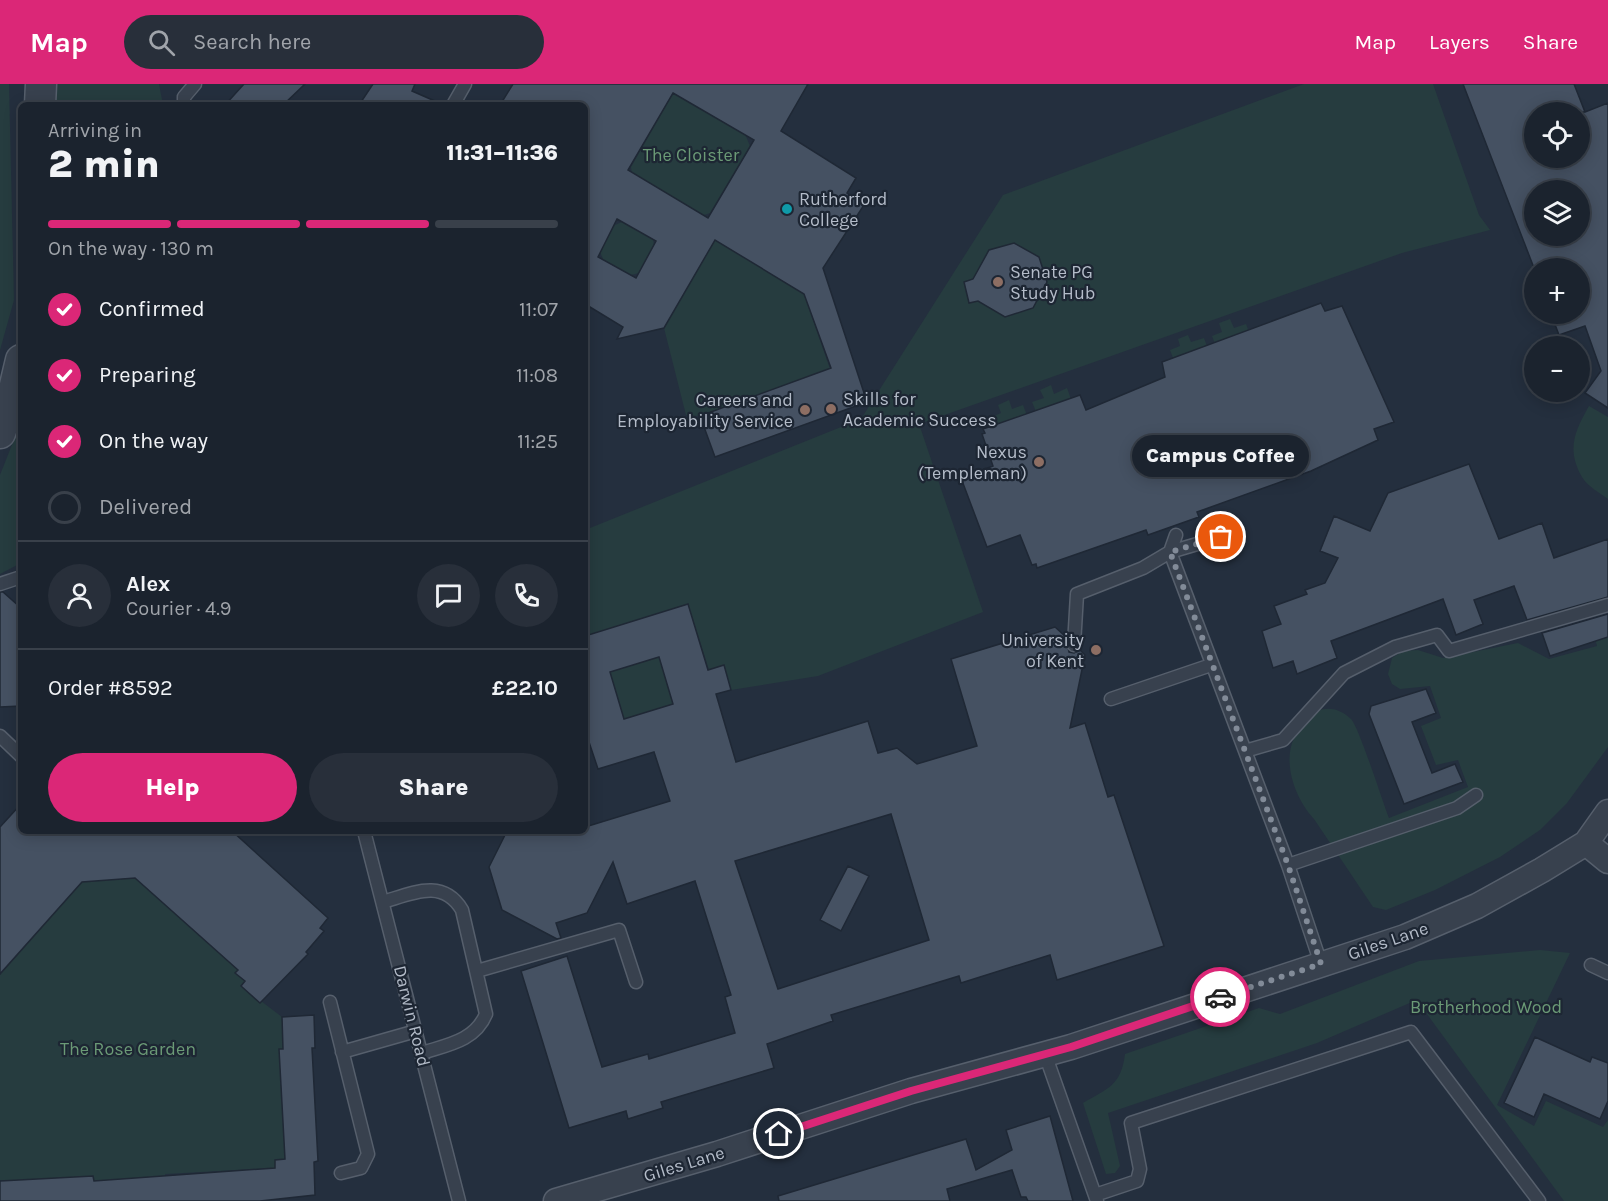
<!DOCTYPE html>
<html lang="en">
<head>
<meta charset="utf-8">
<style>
	body { margin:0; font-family:Karla,sans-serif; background:#282f3a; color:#f1f3f6; height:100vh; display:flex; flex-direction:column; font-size:22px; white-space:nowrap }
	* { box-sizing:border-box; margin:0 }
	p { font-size:20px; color:#a0a4aa }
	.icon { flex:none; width:33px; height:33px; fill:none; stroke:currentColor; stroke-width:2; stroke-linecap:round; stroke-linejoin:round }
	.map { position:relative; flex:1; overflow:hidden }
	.details { position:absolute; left:18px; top:18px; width:570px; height:732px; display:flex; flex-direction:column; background:#1b232e; border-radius:9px; box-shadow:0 3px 15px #0003,0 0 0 2px #39404a }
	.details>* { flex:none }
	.tools { position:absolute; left:1524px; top:18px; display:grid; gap:12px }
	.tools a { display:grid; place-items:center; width:66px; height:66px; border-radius:50%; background:#1b232e; box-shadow:0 3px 15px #0003,0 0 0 2px #39404a; font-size:30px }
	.pin { position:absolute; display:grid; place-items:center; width:51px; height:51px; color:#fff; margin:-26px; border:3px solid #fff; border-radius:50%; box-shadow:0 2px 6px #0007 }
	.courier { position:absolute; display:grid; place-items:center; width:60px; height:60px; margin:-30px; border:4px solid #db2777; border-radius:50%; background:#fff; color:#222; box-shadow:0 2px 8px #0007 }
	.bubble { position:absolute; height:42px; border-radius:21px; background:#1b232e; box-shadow:0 3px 15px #0003,0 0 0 2px #39404a; font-size:20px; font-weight:800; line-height:42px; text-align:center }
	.overview em { font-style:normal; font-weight:800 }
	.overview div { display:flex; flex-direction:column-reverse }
	.overview { display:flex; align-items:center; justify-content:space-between; height:102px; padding:0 30px }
	h1 { font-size:39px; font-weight:800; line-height:45px }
	.bar { display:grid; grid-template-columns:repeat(4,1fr); gap:9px 6px; align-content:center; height:72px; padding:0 30px }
	.bar i { height:8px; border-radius:4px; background:#39404a }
	.bar .on { background:#db2777 }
	.bar p { grid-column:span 4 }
	.line { display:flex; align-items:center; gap:15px; padding:0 30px; border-top:2px solid #39404a }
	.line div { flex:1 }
	.round { display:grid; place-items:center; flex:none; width:63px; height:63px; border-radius:32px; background:#282f3a }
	ol { padding:0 30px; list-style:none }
	li { display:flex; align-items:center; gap:18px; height:66px }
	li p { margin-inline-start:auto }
	li .icon { padding:6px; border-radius:50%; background:#db2777; color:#fff; stroke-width:4 }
	li:last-child { color:#a0a4aa }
	li i { width:33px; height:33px; border:3px solid #39404a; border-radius:50% }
	.primary-button { display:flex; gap:12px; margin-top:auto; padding:12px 30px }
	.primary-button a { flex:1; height:69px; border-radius:36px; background:#db2777; color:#fff; font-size:24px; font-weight:800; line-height:69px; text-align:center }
	.primary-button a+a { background:#282f3a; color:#f1f3f6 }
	header { display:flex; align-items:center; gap:36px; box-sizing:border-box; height:84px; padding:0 30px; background:#db2777; color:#fff }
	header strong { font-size:28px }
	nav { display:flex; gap:33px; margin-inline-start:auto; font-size:21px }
	.search { width:420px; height:54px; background:#282f3a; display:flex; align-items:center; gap:15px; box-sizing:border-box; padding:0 21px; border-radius:33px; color:#a0a4aa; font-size:22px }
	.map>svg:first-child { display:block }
</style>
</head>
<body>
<header>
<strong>Map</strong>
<div class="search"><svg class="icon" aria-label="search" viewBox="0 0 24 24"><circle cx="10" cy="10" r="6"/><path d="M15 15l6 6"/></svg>Search here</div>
<nav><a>Map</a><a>Layers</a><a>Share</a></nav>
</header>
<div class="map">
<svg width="1608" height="1117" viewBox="0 0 1608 1117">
	<rect width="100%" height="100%" fill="#242f3e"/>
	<path fill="#263c3f" d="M 0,0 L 9,0 L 14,216 L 0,266 Z
		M 55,0 L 159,0 L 163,21 L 55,21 Z
		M 1304,0 L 1433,0 L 1479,131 L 1490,146 L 1402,169 L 919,340 L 983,528 L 818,592 L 731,606 L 724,581 L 709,586 L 688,520 L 585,552 L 585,446 L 861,335 L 1003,111 Z
		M 673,9 L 745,50 L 750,62 L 710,129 L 704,131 L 632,89 L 631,83 Z
		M 622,138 L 653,155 L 654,162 L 639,189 L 631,191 L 603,175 L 600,168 L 615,141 Z
		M 715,156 L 804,210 L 830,285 L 700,332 L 686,331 L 664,244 Z
		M 1230,235 L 1234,244 L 1246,240 L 1251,253 L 1217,265 L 1212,252 L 1222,248 L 1219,239 Z
		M 1188,251 L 1191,258 L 1204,254 L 1209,268 L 1175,279 L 1170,266 L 1180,262 L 1178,255 Z
		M 1051,301 L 1054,310 L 1067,304 L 1072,318 L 1037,330 L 1032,318 L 1044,314 L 1040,306 Z
		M 1009,316 L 1012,325 L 1023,321 L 1028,334 L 997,345 L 992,333 L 1001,329 L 998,321 Z
		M 1589,322 L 1608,333 L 1608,415 C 1600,409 1587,402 1582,393 C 1566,365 1575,347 1589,322 Z
		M 21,338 L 21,479 L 0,490 L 0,391 Z
		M 1608,534 L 1608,663 L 1567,719 L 1540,746 L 1500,773 L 1435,806 L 1386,826 L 1373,823 L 1314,735 C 1296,716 1282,680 1294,654 C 1305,628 1328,614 1351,635 C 1359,643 1383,719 1389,734 L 1468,703 L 1458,676 L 1436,681 L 1421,642 L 1441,634 L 1430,602 L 1400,605 L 1392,600 L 1388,590 L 1392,574 L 1403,567 L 1418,566 L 1443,574 L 1518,559 L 1549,575 L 1597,562 L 1591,539 Z
		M 659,573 L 673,620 L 624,635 L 610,588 Z
		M 144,774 L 247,876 L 235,889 L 245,897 L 241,902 L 282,933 L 283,965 L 279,965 L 285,1075 L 275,1076 L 275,1084 L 165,1090 L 165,1093 L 94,1097 L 93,1092 L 0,1097 L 0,890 L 70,792 Z
		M 1540,866 L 1570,869 L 1497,1021 L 1534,1042 L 1546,1017 L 1603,1043 L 1608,1036 L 1608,1117 L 1564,1117 L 1424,926 L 1412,918 L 1317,959 L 1108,1029 L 1120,1082 L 1115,1089 L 1106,1090 L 1083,1019 C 1108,1004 1121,1002 1125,970 L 1259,924 L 1280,930 L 1419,877 Z"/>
	<path fill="#455162" stroke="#1f2835" stroke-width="1.5" fill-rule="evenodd" d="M 244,0 L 305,0 L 283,21 L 225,21 Z
		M 373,0 L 415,0 L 412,7 L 444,21 L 359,21 Z
		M 513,0 L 808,0 L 781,47 L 856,94 L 847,109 L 864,121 L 823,184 L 867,318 L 715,373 L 700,332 L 831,284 L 804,210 L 715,156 L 664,244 L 617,255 L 623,243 L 585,220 L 585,21 L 500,21 ZM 673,9 L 754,56 L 708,134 L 628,86 ZM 617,135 L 656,157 L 636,194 L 598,173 Z
		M 1463,0 L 1574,0 L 1585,28 L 1608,19 L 1608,324 L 1585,309 L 1601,287 L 1585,242 L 1559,251 L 1551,230 L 1580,230 L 1580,184 L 1534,184 ZM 1534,28 L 1584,28 L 1580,30 L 1580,74 L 1534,74 ZM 1534,106 L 1580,106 L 1580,152 L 1534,152 Z
		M 1014,159 L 1039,173 L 1047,198 L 1033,224 L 1005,233 L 978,217 L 969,219 L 964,198 L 973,195 L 989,166 Z
		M 1321,219 L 1325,227 L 1342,222 L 1394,338 L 1374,345 L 1378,356 L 1311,387 L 1197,428 L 1199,433 L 1148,451 L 1146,446 L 1037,484 L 1036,480 L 1032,481 L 1020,451 L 987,463 L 961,394 L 993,382 L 982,350 L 985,349 L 983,345 L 1080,311 L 1086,326 L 1165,293 L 1162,278 Z
		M 1469,380 L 1499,455 L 1542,439 L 1554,474 L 1608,455 L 1608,513 L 1527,536 L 1514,502 L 1474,516 L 1483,540 L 1456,551 L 1443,515 L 1331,557 L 1337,574 L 1297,590 L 1293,577 L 1273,584 L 1262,547 L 1281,540 L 1274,522 L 1307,510 L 1305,506 L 1325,499 L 1338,474 L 1320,467 L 1334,432 L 1370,447 L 1388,409 Z
		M 0,508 L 3,508 L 21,524 L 21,622 L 0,623 Z
		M 688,520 L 708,586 L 724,581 L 731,606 L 716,610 L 736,678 L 868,637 L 878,669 L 897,664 L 917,680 L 977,662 L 951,575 L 1055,543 L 1066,553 L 1069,568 L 1074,569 L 1080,566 L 1085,571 L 1070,644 L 1085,639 L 1108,713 L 1114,711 L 1164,862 L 1057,896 L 1050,871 L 961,899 L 959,892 L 831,931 L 833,937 L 767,960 L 774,984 L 661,1018 L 663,1024 L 628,1035 L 626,1027 L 569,1044 L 521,887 L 567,872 L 602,983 L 648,970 L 649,975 L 735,949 L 725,913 L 731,911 L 695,797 L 627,820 L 613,778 L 587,829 L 556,839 L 561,854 L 557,855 L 502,826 L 489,783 L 507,747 L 585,747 L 585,743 L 670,717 L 654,668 L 598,685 L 585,646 L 585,552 ZM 659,573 L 673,620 L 624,635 L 610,588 ZM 891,730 L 929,856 L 778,905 L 735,777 Z
		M 1608,530 L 1608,553 L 1550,572 L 1542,549 Z
		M 1426,605 L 1436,629 L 1412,638 L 1432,689 L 1455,680 L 1463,698 L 1404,720 L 1369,630 L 1371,622 Z
		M 21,720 L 21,747 L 232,747 L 328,834 L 320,844 L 324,847 L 306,868 L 308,870 L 260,919 L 241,902 L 245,897 L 235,889 L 238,886 L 135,794 L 82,798 L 0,890 L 0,743 Z
		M 848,782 L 869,792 L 841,847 L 820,836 Z
		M 314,931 L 315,964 L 312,964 L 318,1077 L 314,1078 L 315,1111 L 260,1117 L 0,1117 L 0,1097 L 93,1092 L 94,1097 L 275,1084 L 275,1076 L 285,1075 L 279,965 L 283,965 L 282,933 Z
		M 1535,953 L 1590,978 L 1592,973 L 1608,979 L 1608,1017 L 1600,1035 L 1544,1010 L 1534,1033 L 1504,1019 Z
		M 1050,1032 L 1073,1117 L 1028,1117 L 1026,1113 L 1021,1113 L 1012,1086 L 947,1105 L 950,1117 L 779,1117 L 778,1112 L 966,1055 L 976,1086 L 1012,1066 L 1006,1046 Z"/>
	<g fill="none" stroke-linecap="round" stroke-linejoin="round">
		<defs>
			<path id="service" d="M 184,21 L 184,13 L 195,0
				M 453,21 L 465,0
				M 1176,451 L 1170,468 L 1288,781 L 1321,880
				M 0,500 L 21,493
				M 1074,561 L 1077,510 L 1143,484 L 1170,468 L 1221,453
				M 1111,615 L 1211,581
				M 0,652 L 21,672
				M 1245,667 L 1283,656 L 1344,589 L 1395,563 L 1437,551 L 1449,567 L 1608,521
				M 364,747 L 459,1117
				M 1288,781 L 1457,724 L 1476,711
				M 383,818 C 413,809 443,794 462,826 L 486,930 C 475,957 447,961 422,969
				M 1591,881 L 1608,889
				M 477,887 L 619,846 L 636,898
				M 330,918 L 368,1070 L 361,1084 L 341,1089
				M 342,968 L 416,947
				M 1045,970 L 1097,1117
				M 1095,1111 L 1137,1097 L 1140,1085 L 1131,1039 L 1411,948 L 1539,1117"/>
			<path id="minor" d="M 1586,759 L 1608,777
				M 556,1117 L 717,1070 L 911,1007 L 1071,963 L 1405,853 L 1477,822 L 1542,786 L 1586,759 L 1608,728"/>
			<path id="tertiary" d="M 40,21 L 41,0
				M 0,349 L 11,318 L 21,276"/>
		</defs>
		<use href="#service" stroke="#565f6c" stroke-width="15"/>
		<use href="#minor" stroke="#565f6c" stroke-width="27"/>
		<use href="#tertiary" stroke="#565f6c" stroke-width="33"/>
		<use href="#service" stroke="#38414e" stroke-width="12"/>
		<use href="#minor" stroke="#38414e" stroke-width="24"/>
		<use href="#tertiary" stroke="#38414e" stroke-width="30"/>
	</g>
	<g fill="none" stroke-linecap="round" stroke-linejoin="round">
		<path stroke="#828b98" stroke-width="6" stroke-dasharray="0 10.8" d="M 1220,913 L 1321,880 L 1288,781 L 1170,468 L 1221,453"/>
		<path stroke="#db2777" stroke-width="8" d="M 779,1050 L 911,1007 L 1071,963 L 1220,913"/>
	</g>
	<circle fill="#0f9aa8" stroke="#1d2633" stroke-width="2" cx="787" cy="125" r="6"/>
	<g fill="#8d6e63" stroke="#1d2633" stroke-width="2">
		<circle cx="998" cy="198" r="6"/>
		<circle cx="831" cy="325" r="6"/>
		<circle cx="805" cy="326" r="6"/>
		<circle cx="1039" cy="378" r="6"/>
		<circle cx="1096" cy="566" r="6"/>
	</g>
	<g text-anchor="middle" stroke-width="4.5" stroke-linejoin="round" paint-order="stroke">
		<g font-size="18" fill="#6b9a76" stroke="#1d2633">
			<text x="691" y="77">The Cloister</text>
			<text x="1486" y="929">Brotherhood Wood</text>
			<text x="128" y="971">The Rose Garden</text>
		</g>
		<g font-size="18" fill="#b4bcc9" stroke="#1d2633" text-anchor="start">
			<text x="799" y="121">Rutherford<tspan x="799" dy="21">College</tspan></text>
			<text x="1010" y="194">Senate PG<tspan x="1010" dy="21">Study Hub</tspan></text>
			<text x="843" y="321">Skills for<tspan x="843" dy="21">Academic Success</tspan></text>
			<text x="793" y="322" text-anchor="end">Careers and<tspan x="793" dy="21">Employability Service</tspan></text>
			<text x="1027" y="374" text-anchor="end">Nexus<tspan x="1027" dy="21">(Templeman)</tspan></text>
			<text x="1084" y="562" text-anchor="end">University<tspan x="1084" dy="21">of Kent</tspan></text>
		</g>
		<g font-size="18" fill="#b4bcc9" stroke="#1d2633">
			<text transform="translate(1388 857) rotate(-19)" y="6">Giles Lane</text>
			<text transform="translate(412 932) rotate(76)" y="6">Darwin Road</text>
			<text transform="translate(684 1080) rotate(-17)" y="6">Giles Lane</text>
		</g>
	</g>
</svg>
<div class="tools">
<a><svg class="icon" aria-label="locate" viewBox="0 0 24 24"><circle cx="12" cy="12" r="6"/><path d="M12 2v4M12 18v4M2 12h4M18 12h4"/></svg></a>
<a><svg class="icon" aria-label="layers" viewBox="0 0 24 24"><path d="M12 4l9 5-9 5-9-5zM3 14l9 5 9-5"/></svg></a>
<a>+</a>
<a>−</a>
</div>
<div class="pin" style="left:1221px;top:453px;background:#ea580c"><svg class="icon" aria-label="bag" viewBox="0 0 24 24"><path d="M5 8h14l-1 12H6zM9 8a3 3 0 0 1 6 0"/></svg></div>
<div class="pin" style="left:779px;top:1050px;background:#1f2937"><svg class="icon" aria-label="home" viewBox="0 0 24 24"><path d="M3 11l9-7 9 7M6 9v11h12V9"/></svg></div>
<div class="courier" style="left:1220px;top:913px"><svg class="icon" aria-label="car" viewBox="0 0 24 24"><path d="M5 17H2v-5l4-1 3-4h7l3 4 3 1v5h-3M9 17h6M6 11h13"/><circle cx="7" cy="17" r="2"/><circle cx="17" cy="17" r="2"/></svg></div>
<div class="bubble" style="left:1132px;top:351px;width:177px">Campus Coffee</div>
<section class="details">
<div class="overview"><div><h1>2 min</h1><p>Arriving in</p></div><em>11:31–11:36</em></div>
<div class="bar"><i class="on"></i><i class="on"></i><i class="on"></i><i></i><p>On the way · 130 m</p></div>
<ol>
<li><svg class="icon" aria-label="check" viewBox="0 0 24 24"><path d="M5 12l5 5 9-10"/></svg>Confirmed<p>11:07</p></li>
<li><svg class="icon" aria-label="check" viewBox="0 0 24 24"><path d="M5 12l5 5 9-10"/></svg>Preparing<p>11:08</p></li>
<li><svg class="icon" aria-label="check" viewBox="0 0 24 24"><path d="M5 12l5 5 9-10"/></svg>On the way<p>11:25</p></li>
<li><i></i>Delivered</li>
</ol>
<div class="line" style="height:108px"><a class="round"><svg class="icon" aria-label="person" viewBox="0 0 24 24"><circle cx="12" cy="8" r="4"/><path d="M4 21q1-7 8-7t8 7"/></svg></a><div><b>Alex</b><p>Courier · 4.9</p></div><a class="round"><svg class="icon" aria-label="chat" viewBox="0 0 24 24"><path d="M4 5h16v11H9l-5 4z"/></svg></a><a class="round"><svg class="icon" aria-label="phone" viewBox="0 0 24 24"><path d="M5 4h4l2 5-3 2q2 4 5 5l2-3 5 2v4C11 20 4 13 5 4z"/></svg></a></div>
<div class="line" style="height:78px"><div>Order #8592</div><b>£22.10</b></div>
<div class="primary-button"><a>Help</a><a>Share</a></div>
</section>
</div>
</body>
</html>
